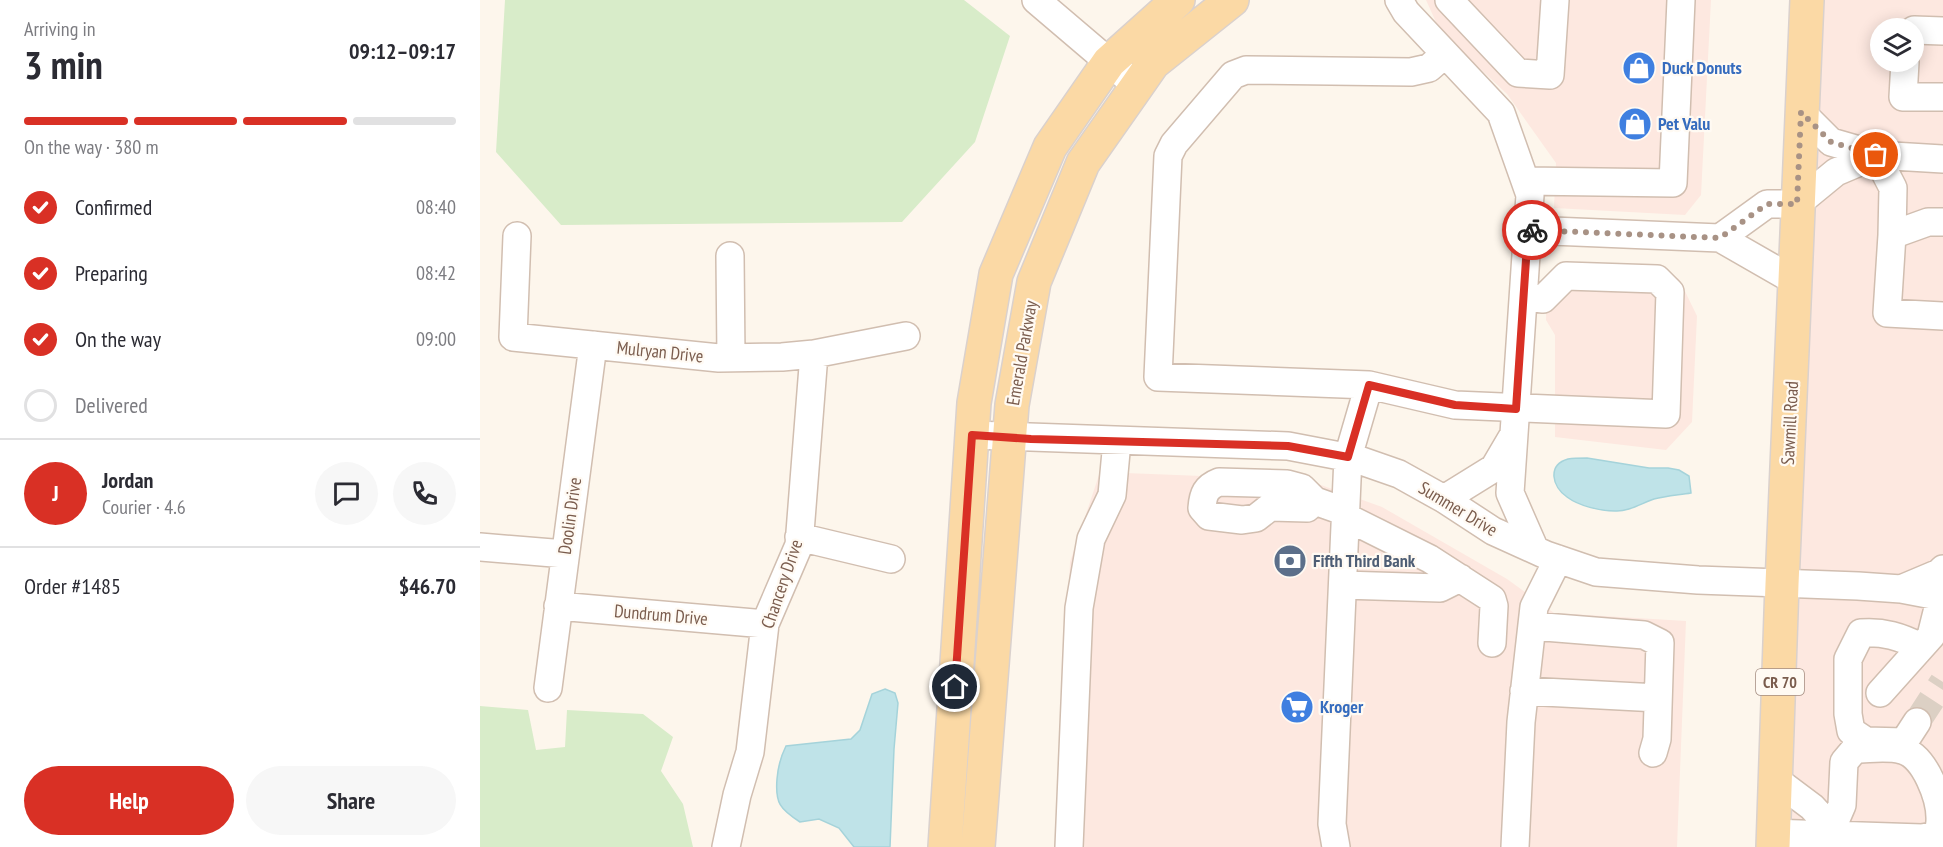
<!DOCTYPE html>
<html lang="en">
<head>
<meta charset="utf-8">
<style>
	body { margin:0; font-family:"PT Sans Narrow",sans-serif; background:#f7f7f7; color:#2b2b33; height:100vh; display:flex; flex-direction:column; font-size:22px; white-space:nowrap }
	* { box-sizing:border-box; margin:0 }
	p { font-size:20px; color:#7c7c81 }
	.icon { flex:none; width:33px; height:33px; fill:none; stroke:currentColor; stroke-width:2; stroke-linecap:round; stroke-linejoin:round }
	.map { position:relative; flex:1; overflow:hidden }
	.panel { display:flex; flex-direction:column; background:#fff; width:480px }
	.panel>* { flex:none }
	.controls { position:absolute; left:1390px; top:18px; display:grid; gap:12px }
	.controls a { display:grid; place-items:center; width:54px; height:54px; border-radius:50%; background:#fff; box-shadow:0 3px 15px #0003; font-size:30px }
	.pin { position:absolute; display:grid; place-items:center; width:51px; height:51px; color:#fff; margin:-26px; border:3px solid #fff; border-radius:50%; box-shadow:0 2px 6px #0007 }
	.courier { position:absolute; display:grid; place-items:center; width:60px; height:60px; margin:-30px; border:4px solid #d93025; border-radius:50%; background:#fff; color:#222; box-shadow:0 2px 8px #0007 }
	.headline em { font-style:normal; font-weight:700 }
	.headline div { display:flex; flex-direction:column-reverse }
	.headline { display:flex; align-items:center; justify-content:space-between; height:102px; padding:0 24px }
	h1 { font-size:39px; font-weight:700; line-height:45px }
	.bar { display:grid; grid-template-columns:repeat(4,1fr); gap:9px 6px; align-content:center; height:72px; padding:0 24px }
	.bar i { height:8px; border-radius:4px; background:#e1e1e2 }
	.bar .active { background:#d93025 }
	.bar p { grid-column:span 4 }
	.line { display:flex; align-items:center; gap:15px; padding:0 24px; border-top:2px solid #e1e1e2 }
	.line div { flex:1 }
	.round { display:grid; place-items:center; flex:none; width:63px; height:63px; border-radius:32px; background:#f7f7f7 }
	ol { padding:0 24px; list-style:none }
	li { display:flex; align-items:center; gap:18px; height:66px }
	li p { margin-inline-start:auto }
	li .icon { padding:6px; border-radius:50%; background:#d93025; color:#fff; stroke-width:4 }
	li:last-child { color:#7c7c81 }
	li i { width:33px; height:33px; border:3px solid #e1e1e2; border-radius:50% }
	.cta { display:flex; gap:12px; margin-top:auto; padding:12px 24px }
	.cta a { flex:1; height:69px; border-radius:36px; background:#d93025; color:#fff; font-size:24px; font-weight:700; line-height:69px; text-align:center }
	.cta a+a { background:#f7f7f7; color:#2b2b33 }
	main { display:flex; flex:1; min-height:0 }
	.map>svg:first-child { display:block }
</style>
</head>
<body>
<main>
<section class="panel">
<div class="headline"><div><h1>3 min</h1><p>Arriving in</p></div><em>09:12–09:17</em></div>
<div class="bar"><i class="active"></i><i class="active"></i><i class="active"></i><i></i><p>On the way · 380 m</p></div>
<ol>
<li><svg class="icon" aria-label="check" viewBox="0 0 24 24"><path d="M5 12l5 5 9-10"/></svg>Confirmed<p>08:40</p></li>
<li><svg class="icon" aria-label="check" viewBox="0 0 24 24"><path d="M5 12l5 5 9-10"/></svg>Preparing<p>08:42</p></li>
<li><svg class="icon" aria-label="check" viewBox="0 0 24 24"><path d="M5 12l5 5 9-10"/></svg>On the way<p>09:00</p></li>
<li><i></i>Delivered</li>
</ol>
<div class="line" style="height:108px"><b class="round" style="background:#d93025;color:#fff">J</b><div><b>Jordan</b><p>Courier · 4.6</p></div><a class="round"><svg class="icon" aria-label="chat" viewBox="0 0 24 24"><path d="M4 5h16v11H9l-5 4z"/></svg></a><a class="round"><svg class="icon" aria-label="phone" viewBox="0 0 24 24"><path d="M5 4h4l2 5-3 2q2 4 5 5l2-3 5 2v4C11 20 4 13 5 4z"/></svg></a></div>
<div class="line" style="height:78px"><div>Order #1485</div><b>$46.70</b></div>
<div class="cta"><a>Help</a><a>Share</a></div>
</section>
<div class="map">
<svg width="1463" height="847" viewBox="0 0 1463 847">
	<rect width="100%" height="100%" fill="#fdf6ec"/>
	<path fill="#fde8e0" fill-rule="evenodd" d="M 946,0 L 1231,0 L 1221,195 L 1205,215 L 1074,208 L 1076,163 L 1027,94 L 960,31 Z
		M 1327,0 L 1463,0 L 1463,847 L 1293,847 ZM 1401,28 L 1434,28 L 1434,62 L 1401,62 Z
		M 1180,268 L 1199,279 L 1217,316 L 1212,422 L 1186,450 L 1075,437 L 1075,335 L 1066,320 L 1067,283 Z
		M 620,472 L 827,480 L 902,507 L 1027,579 L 1074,613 L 1206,621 L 1197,847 L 578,847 L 590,562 Z"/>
	<path fill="#d8ecc9" d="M 25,0 L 484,0 L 530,36 L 495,142 L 422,222 L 81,225 L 16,152 Z
		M 0,706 L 48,710 L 56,750 L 85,747 L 87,710 L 163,714 L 193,737 L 181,771 L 203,804 L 213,847 L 0,847 Z"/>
	<path fill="#bfe3e8" stroke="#a5d3da" stroke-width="1.5" d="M 1107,458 L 1169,468 L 1188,468 L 1199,470 L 1209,476 L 1211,493 C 1199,495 1186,496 1174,499 C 1162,503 1148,512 1135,511 C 1120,511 1099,506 1087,497 C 1072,487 1067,465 1088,459 C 1094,458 1101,458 1107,458 Z
		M 405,689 L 415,693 L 418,703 L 414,749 L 410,847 L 374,847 L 359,828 L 339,819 L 320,822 C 300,809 295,803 297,779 C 298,766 300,758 306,746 L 371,739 L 380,730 L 392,694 Z"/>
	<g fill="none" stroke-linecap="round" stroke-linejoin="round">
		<path stroke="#dcd0c4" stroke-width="27" stroke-dasharray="27 14" stroke-linecap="butt" d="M 1437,722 L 1463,682"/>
		<defs>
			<path id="minor" d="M 556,0 L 657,86
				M 919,0 L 926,12 L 1021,113 L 1050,195 L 1034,434
				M 969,0 L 1038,73 L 1070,75 L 1075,0
				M 1434,30 L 1463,31
				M 1425,62 L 1423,97 L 1463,97
				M 1321,112 L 1351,142 L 1396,155 L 1463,159
				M 1396,155 L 1413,188 L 1412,235
				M 1046,181 L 1193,183 L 1201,0
				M 1463,222 L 1448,222 L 1412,235 L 1407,313 L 1463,316
				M 1048,230 L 1240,238 L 1315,281
				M 37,236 L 33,337 L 239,358 L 302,357 L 334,354 L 426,336
				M 1240,238 L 1287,204 L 1317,204 L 1356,172 L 1396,155
				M 250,256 L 251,358
				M 889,385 L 678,377 L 688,156 L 694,144 L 753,75 L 766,70 L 931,72 L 949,68 L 965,54
				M 492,435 L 808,446 L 876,459 L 919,474 L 964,499 L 1013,531 L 1066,555 L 1116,572 L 1218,580 L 1378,586 L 1421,589 L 1463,597
				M 964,499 L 1014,468 L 1034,434 L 1030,493 L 1055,550
				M 835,501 L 827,508 L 790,507 L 776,518 L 762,520 L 729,516 L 722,508 C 723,494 726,487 739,482 L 807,484 L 822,488 L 835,501 L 866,512
				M 866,517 L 950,559 L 1012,599 L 1014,606 L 1012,643
				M 319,537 L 411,559
				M 0,547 L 85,554
				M 863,585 L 960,588 L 980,578
				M 1421,589 L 1459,573 L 1463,569
				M 78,606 L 285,624
				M 1052,626 L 1164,635 L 1180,643 L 1177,739 L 1173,753
				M 68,688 L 113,345
				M 1044,691 L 1178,698
				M 1400,693 L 1451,636 L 1461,596
				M 1437,722 L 1424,742 L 1386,741 L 1371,731 L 1368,714 L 1368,659 L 1381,633 C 1403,631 1421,637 1441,647
				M 1294,833 L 1442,838 L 1458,835 C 1458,831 1460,826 1460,821 C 1461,799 1445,756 1422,750 C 1408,746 1390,749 1375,749 L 1364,762 L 1362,805 L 1356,819 L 1344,820 L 1332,807 L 1296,780
				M 246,847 L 257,795 L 270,752 L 285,624 L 319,545 L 334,354
				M 589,847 L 599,608 L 611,539 L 632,495 L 637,441
				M 856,847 L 852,824 L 868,457 L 889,385 L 975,405 L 1186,414 L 1190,292 L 1177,279 L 1086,276 L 1063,299 L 1044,297
				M 1035,847 L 1041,722 L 1054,607 L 1078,559"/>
			<path id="major" d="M 465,847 L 494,403 L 516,274 L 570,147 L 629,62 L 698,0
				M 498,847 L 532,405 L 554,282 L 603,163 L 657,86 L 673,63 L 752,0
				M 1293,847 L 1302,584 L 1327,0"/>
		</defs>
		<use href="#minor" stroke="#d1beb0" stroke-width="30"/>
		<use href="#major" stroke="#dad1cd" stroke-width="36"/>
		<use href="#minor" stroke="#fff" stroke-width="27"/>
		<use href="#major" stroke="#fbd9a5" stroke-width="33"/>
	</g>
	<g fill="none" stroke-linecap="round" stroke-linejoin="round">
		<path stroke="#a89285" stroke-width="6" stroke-dasharray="0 10.8" d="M 1052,230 L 1240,238 L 1287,204 L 1317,204 L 1321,112 L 1351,142 L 1396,155"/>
		<path stroke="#d93025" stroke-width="8" d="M 475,687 L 492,435 L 551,439 L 808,446 L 868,457 L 889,385 L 975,405 L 1036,409 L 1048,230 L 1052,230"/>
	</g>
	<defs>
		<symbol id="shop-disc" viewBox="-11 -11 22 22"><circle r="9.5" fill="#3f7fe0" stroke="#fffaf3"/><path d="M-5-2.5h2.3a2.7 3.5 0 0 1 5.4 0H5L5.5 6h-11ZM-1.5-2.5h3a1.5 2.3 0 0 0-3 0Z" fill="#fff"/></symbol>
		<symbol id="bank-disc" viewBox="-11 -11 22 22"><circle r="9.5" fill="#5c6f8a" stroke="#fffaf3"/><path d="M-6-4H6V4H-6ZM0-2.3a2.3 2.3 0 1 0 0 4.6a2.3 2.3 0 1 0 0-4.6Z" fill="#fff"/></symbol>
		<symbol id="supermarket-disc" viewBox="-11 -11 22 22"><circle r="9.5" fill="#3f7fe0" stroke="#fffaf3"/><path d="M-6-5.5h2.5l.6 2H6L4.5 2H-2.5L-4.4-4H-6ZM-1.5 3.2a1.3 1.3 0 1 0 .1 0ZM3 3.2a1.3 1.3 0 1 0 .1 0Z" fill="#fff"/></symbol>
	</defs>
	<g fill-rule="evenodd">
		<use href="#shop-disc" x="1140" y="49" width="38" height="38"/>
		<use href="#shop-disc" x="1136" y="105" width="38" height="38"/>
		<use href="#bank-disc" x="791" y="542" width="38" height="38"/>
		<use href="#supermarket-disc" x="798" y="688" width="38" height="38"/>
	</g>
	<g text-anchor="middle" stroke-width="4.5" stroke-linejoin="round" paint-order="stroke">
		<rect fill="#fffaf3" stroke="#a28b7f" stroke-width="1.5" x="1276" y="669" width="48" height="26" rx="4.5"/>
		<g font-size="16" font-weight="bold" fill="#7a5c4d">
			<text x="1300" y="688">CR 70</text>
		</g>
		<g font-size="18" font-weight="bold" fill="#366cbe" stroke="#fffaf3" text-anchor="start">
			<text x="1182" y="74">Duck Donuts</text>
			<text x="1178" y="130">Pet Valu</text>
			<text x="840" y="713">Kroger</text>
		</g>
		<g font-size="18" fill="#7a5c4d" stroke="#fffaf3">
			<text transform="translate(180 352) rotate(6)" y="6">Mulryan Drive</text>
			<text transform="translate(542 353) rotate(-80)" y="6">Emerald Parkway</text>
			<text transform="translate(1310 423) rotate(-87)" y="6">Sawmill Road</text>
			<text transform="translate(978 509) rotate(31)" y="6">Summer Drive</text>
			<text transform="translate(90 516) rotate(-82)" y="6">Doolin Drive</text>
			<text transform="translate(302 584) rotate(-71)" y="6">Chancery Drive</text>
			<text transform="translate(181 615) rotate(5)" y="6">Dundrum Drive</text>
		</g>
		<g font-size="18" font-weight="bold" fill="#4e5e75" stroke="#fffaf3" text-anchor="start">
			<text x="833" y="567">Fifth Third Bank</text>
		</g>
	</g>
</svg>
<div class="controls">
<a><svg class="icon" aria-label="layers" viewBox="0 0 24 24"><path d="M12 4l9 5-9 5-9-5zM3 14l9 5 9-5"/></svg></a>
</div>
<div class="pin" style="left:1396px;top:155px;background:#ea580c"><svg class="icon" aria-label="bag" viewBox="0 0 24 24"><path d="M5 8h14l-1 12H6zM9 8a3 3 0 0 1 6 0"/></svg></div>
<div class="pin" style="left:475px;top:687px;background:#1f2937"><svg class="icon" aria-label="home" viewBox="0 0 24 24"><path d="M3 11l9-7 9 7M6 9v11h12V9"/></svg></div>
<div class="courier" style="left:1052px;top:230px"><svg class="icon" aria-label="bike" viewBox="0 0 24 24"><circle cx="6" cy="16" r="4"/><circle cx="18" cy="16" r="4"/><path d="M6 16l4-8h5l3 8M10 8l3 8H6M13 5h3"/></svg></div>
</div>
</main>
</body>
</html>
